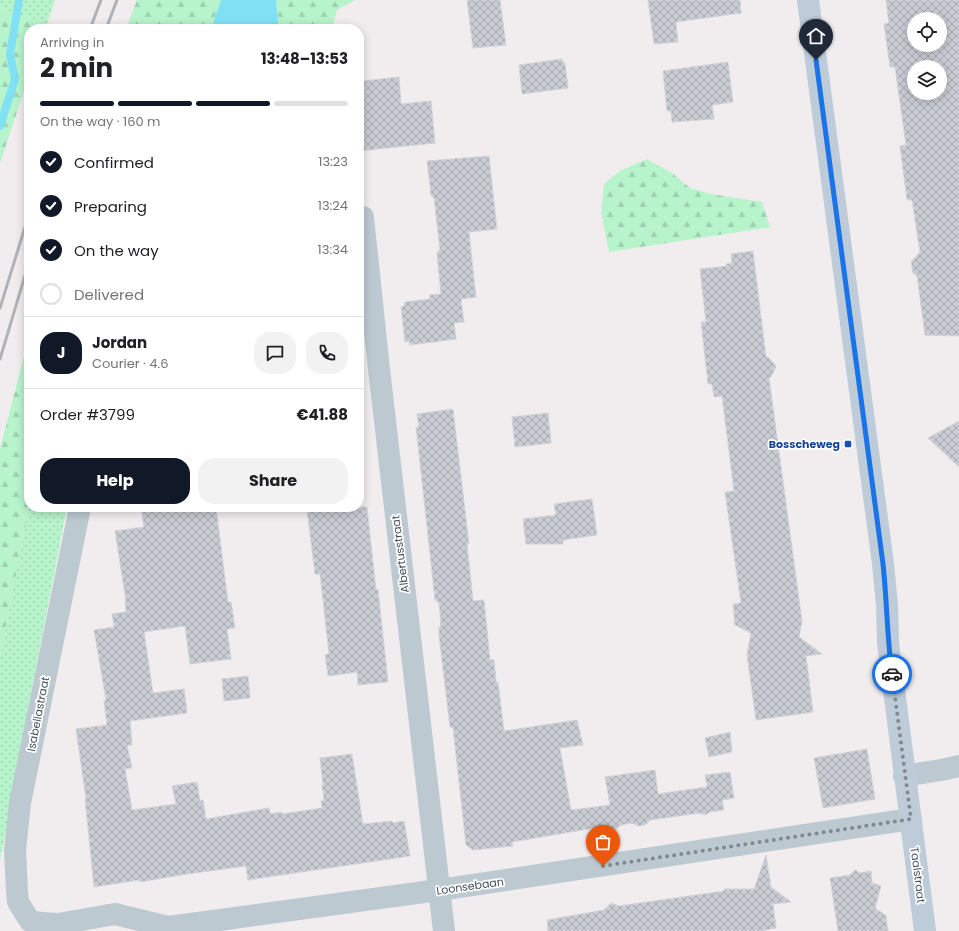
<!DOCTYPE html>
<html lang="en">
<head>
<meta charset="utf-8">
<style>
	body { margin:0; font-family:Poppins,sans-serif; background:#f2f2f2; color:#202124; height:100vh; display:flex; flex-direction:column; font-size:15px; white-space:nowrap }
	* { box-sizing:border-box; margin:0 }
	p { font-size:13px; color:#757577 }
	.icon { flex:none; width:22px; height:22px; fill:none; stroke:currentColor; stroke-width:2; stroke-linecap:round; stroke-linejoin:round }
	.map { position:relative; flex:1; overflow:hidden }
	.side { position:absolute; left:24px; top:24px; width:340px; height:488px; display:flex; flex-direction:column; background:#fff; border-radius:16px; box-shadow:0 2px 10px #0003 }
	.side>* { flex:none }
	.buttons { position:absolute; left:907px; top:12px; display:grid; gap:8px }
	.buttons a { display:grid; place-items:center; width:40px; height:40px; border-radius:50%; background:#fff; box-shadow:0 2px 10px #0003; font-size:20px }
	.pin { position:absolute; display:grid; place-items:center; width:34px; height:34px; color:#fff; margin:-41px -17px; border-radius:50% 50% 50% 0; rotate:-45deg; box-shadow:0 0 4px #0007 }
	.pin .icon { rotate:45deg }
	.courier { position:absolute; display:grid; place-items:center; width:40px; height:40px; margin:-20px; border:3px solid #1a73e8; border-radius:50%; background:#fff; color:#222; box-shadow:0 1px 5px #0007 }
	.headline em { font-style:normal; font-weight:700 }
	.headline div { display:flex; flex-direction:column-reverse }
	.headline { display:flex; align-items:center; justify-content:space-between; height:68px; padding:0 16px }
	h1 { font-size:26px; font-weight:700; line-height:30px }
	.bar { display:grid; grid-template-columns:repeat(4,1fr); gap:6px 4px; align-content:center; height:48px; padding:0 16px }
	.bar i { height:5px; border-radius:3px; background:#e0e0e0 }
	.bar .current { background:#111827 }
	.bar p { grid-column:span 4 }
	.line { display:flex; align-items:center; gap:10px; padding:0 16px; border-top:1px solid #e0e0e0 }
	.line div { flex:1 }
	.round { display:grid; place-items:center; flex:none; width:42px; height:42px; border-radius:16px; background:#f2f2f2 }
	ol { padding:0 16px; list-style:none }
	li { display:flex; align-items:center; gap:12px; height:44px }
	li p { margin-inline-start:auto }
	li .icon { padding:4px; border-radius:50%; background:#111827; color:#fff; stroke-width:4 }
	li:last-child { color:#757577 }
	li i { width:22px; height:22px; border:2px solid #e0e0e0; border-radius:50% }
	.button { display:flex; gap:8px; margin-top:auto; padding:8px 16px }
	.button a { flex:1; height:46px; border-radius:16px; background:#111827; color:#fff; font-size:16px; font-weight:700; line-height:46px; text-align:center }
	.button a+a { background:#f2f2f2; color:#202124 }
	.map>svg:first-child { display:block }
</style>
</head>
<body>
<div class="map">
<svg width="959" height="931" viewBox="0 0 959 931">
	<defs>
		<pattern id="grass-dots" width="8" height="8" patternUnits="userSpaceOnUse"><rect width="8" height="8" fill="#b7f3cb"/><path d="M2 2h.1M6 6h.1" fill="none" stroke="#9fd2b1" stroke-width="1.8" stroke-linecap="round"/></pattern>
		<pattern id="forest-firs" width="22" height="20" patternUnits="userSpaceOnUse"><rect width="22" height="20" fill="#b7f3cb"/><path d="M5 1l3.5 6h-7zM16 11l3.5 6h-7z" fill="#9fd2b1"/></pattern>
		<pattern id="building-cross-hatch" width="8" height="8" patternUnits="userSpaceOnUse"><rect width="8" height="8" fill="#c9cdd3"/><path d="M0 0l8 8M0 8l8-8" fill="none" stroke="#a5a9ae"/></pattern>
	</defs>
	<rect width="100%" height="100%" fill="#f1edee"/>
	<path fill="url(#grass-dots)" d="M 0,0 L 55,0 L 47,24 L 0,8 Z
		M 29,507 L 67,507 L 10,801 L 4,842 L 0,859 L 0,657 Z"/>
	<path fill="url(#forest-firs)" d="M 137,0 L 221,0 L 211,29 L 126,29 Z
		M 276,0 L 355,0 L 337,10 L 332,29 L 279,29 Z
		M 0,8 L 47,24 L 45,29 L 29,29 L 29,76 L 0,163 Z
		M 647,159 L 672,173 L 690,188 L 711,194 L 762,202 L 770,227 L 609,252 L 601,212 L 604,184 L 620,171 Z
		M 29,337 L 29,507 L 0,657 L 0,449 Z"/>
	<path fill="#80e1f4" d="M 221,0 L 276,0 L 279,29 L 211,29 Z"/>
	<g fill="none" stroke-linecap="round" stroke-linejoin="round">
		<path stroke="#80e1f4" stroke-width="8" d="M 0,126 L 15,79 L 10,54 L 19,0"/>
	</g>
	<path fill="url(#building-cross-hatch)" stroke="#d1d4da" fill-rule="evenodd" d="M 467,0 L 500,0 L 506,45 L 473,48 Z
		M 648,0 L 740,0 L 741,13 L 676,22 L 678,42 L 654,44 Z
		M 886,0 L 959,0 L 959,336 L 925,335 L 917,276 L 913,273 L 911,262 L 920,252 L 912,200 L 907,200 L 900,146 L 906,145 L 895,67 L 890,67 L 884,24 L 889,23 ZM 914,19 L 940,19 L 940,45 L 914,45 ZM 914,67 L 940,67 L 940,93 L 914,93 Z
		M 562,59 L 563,63 L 565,63 L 568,88 L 522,94 L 519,65 Z
		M 728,62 L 733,102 L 712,105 L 714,119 L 672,122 L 671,111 L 667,111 L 663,71 Z
		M 399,77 L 401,104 L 431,101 L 435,143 L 359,151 L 359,95 L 364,94 L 363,81 Z
		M 489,156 L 497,229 L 469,232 L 476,297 L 461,299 L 464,322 L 454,323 L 456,339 L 410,345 L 409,341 L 405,342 L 401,307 L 404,306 L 405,302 L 430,299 L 430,295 L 441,294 L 437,253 L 440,249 L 437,224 L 434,198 L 431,195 L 427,161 Z
		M 753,251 L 766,357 L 768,357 L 776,366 L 771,377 L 769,378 L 802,621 L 799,637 L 822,654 L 806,656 L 813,712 L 756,720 L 747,655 L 751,633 L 735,625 L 733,604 L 741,603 L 725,492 L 734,491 L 722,396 L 714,397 L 712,384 L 708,384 L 701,322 L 706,322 L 700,269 L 727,266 L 726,264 L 732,263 L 731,254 Z
		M 453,409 L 469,544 L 467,544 L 473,601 L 484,600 L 490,660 L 494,660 L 496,682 L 498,682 L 504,731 L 577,720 L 583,745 L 560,748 L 571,810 L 610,805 L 605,777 L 655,770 L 658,794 L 707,787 L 705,775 L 730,772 L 734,798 L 722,800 L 724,810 L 710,812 L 705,815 L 700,813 L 650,820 L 645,825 L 638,826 L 632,823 L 621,825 L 616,829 L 608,830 L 600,827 L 512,842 L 513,846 L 473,850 L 466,845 L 453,728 L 450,727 L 439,636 L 439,628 L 441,625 L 439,603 L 435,600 L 416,427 L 419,427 L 417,414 Z
		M 548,413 L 551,443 L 515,447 L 512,417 Z
		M 959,421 L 959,467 L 928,438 Z
		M 592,499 L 597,535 L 563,540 L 563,544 L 526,544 L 523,519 L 556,515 L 554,504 Z
		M 141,507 L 216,507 L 228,602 L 231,602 L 235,628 L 227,629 L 231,659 L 190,664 L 185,626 L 144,632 L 153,693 L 184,689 L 187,713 L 130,721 L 132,745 L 127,745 L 132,768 L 125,769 L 132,810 L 176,804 L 172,786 L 197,782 L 200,801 L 203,800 L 206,819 L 269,808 L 270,814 L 282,812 L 282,814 L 322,808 L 321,801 L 324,800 L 322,785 L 323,785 L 320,758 L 352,754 L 363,824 L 392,821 L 393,823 L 404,821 L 410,856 L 248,880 L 246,866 L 187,874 L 140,882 L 139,880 L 94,887 L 85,799 L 86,799 L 76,729 L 107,725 L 104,701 L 106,700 L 94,630 L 114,627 L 112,614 L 126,612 L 125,601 L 126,601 L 115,531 L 144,527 Z
		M 332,507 L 367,507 L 376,590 L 378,589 L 388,682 L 358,685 L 357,672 L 328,676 L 325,655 L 329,654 L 320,574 L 315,574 L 307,510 Z
		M 248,676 L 250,698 L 224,701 L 222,679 Z
		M 730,732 L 732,752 L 709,757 L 705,738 Z
		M 867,749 L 875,799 L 823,808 L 814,758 Z
		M 766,855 L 771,887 L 791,902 L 773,904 L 776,928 L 761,931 L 548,931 L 547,920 L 604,910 L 611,903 L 619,906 L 724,891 L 724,889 L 754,889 Z
		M 855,870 L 860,873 L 871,871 L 872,883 L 881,886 L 875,908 L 886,916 L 888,931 L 838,931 L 830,878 L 850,875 Z"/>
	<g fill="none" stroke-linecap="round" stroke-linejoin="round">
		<path stroke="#bdc9d1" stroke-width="22" d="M 363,217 L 379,369 L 444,931
			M 80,507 L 20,803 L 15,850 L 17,892 L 18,902 L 30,921 L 42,923 L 58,924 L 115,914 L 168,927 L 439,890 L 911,819
			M 904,776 L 941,770 L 959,766"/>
		<path stroke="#beccd9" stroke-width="22" d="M 808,0 L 883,564 L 887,605 L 888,643 L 925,931"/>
		<path stroke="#afb3b9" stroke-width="3" d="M 90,29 L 101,0
			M 106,29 L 117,0
			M 0,308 L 29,214
			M 0,359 L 29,262"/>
	</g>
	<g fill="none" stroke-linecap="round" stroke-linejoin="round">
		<path stroke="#818890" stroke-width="4" stroke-dasharray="0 7.2" d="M 603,866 L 911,819 L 892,674"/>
		<path stroke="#1a73e8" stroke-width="5" d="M 816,60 L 883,564 C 887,601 887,637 892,674"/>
	</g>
	<rect fill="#1a4fb4" stroke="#fff" stroke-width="1.5" x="844" y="440" width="8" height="8" rx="2"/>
	<g text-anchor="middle" stroke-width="3.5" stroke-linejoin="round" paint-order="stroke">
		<g font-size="11" font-weight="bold" fill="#164399" stroke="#fff" text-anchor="end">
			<text x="840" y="448">Bosscheweg</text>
		</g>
		<g font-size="11" fill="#44525d" stroke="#fff">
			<text transform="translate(400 554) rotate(-97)" y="4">Albertusstraat</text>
			<text transform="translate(38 714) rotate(-79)" y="4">Isabellastraat</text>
			<text transform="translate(918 875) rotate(83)" y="4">Taalstraat</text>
			<text transform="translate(470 886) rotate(-8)" y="4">Loonsebaan</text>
		</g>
	</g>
</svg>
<div class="buttons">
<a><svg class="icon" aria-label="locate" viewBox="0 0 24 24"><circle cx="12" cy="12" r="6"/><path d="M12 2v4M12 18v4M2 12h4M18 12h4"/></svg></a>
<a><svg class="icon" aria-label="layers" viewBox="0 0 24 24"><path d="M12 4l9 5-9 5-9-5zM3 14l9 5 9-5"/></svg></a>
</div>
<div class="pin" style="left:603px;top:866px;background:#ea580c"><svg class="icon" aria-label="bag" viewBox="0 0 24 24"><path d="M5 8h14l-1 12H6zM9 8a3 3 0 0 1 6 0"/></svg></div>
<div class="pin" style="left:816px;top:60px;background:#1f2937"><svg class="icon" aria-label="home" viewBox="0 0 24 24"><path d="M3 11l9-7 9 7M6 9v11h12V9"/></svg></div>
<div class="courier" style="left:892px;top:674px"><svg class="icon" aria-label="car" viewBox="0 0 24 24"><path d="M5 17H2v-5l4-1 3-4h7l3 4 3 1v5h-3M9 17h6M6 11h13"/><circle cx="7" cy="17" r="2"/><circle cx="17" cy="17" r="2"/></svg></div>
<section class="side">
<div class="headline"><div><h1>2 min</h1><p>Arriving in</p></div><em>13:48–13:53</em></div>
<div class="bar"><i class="current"></i><i class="current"></i><i class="current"></i><i></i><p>On the way · 160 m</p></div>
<ol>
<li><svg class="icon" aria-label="check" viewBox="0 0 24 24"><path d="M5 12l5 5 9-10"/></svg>Confirmed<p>13:23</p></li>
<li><svg class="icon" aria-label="check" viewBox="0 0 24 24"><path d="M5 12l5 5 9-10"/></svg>Preparing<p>13:24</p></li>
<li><svg class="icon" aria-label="check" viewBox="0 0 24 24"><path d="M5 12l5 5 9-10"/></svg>On the way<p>13:34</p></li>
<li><i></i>Delivered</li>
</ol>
<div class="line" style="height:72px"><b class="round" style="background:#111827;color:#fff">J</b><div><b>Jordan</b><p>Courier · 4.6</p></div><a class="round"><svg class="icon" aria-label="chat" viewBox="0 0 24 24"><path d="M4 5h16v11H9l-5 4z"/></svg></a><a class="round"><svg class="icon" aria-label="phone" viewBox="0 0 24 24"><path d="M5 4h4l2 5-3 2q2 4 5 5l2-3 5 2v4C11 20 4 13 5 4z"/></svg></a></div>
<div class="line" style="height:52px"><div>Order #3799</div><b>€41.88</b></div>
<div class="button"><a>Help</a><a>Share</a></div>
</section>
</div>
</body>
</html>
